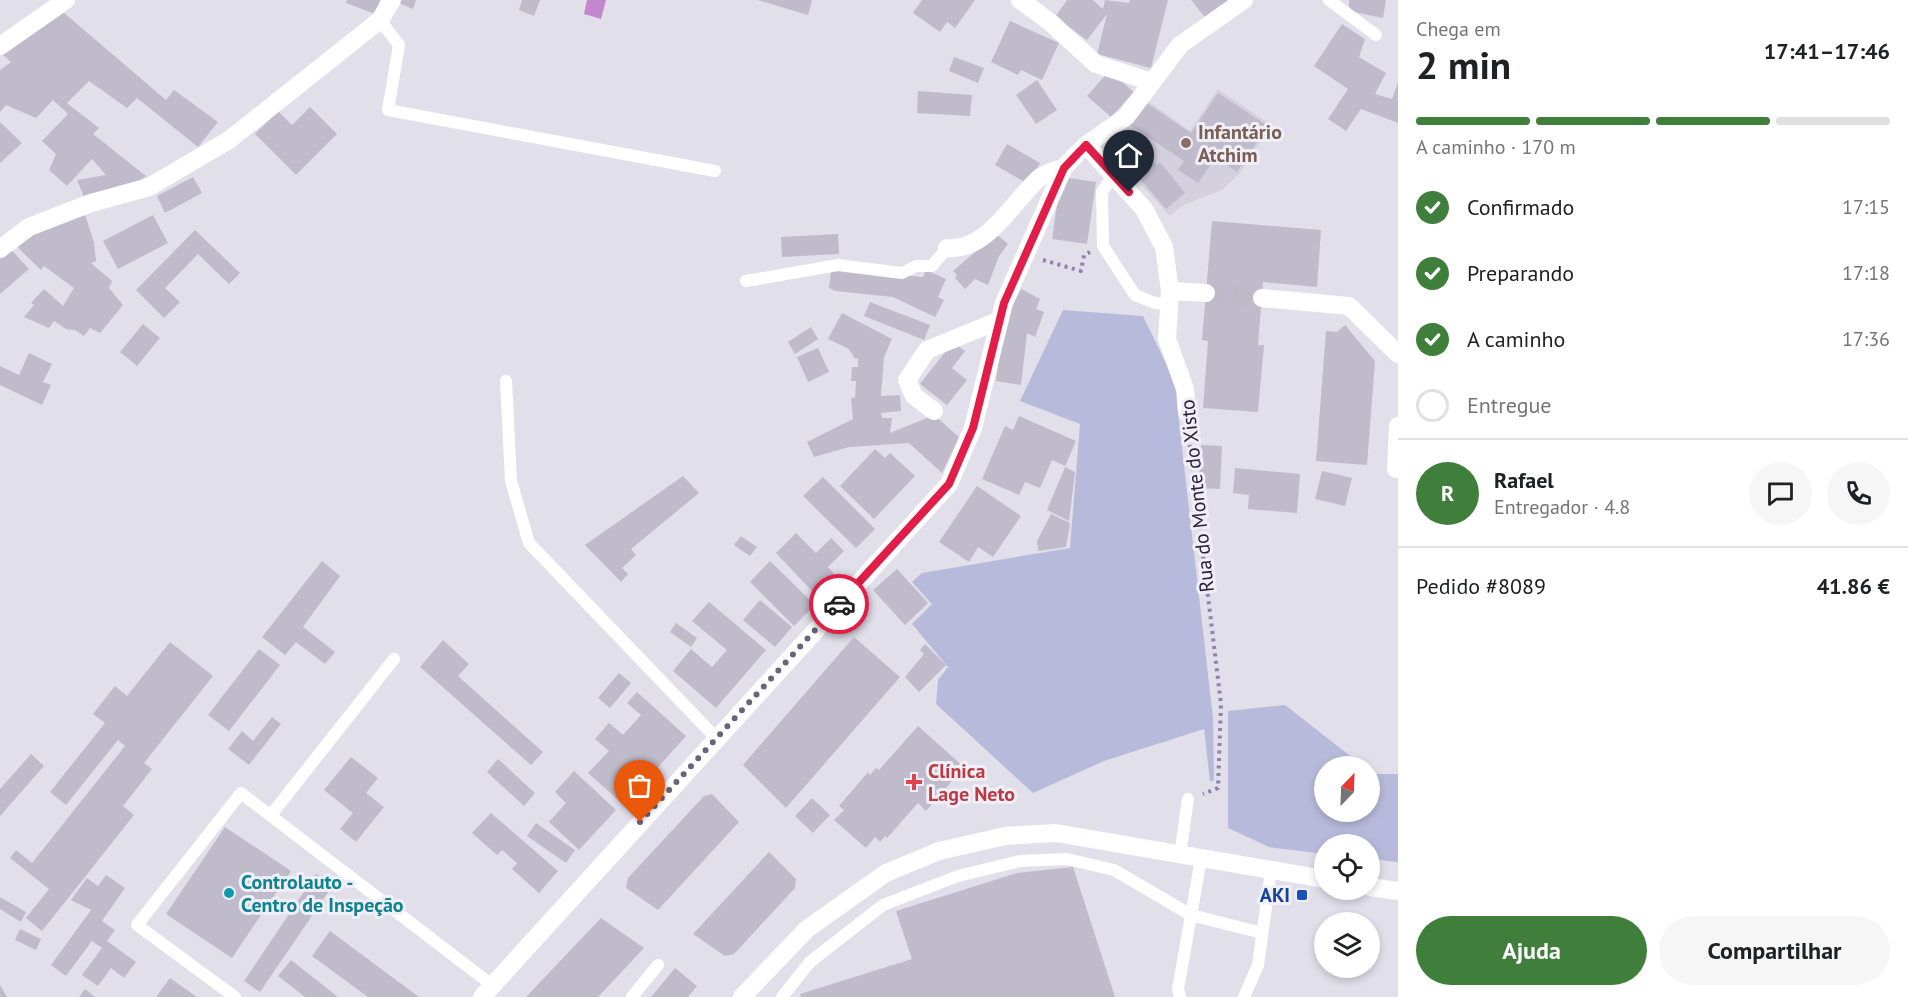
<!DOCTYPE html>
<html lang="pt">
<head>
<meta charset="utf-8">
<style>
	body { margin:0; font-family:"PT Sans",sans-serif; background:#f6f6f6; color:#202124; height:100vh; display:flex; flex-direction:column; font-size:22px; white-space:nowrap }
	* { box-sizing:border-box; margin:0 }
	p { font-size:20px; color:#757577 }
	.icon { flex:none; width:33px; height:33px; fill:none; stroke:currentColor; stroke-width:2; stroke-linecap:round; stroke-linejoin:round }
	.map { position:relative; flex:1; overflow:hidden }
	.drawer { display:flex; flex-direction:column; background:#fff; width:510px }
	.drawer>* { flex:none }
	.needle { width:39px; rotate:23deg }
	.fabs { position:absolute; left:1314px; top:756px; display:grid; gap:12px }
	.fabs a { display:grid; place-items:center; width:66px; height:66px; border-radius:50%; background:#fff; box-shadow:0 3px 9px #0003; font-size:30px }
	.pin { position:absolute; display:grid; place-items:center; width:51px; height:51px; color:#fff; margin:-62px -26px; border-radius:50% 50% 50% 0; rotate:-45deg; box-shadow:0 0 6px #0007 }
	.pin .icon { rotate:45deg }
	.courier { position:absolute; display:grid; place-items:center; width:60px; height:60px; margin:-30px; border:4px solid #e11d48; border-radius:50%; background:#fff; color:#222; box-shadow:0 2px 8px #0007 }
	.head em { font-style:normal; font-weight:700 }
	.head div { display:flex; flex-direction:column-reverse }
	.head { display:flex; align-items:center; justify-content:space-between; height:102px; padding:0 18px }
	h1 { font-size:39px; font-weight:700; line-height:45px }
	.bar { display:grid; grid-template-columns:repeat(4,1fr); gap:9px 6px; align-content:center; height:72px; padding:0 18px }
	.bar i { height:8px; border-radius:4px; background:#e0e0e0 }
	.bar .on { background:#3f7e3b }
	.bar p { grid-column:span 4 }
	.line { display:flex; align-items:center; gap:15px; padding:0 18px; border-top:2px solid #e0e0e0 }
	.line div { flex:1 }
	.round { display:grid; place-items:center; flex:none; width:63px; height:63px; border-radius:32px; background:#f6f6f6 }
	ol { padding:0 18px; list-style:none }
	li { display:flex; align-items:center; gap:18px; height:66px }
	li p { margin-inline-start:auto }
	li .icon { padding:6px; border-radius:50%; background:#3f7e3b; color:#fff; stroke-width:4 }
	li:last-child { color:#757577 }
	li i { width:33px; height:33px; border:3px solid #e0e0e0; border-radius:50% }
	.action { display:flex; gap:12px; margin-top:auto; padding:12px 18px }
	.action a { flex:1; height:69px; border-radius:36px; background:#3f7e3b; color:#fff; font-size:24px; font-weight:700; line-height:69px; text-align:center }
	.action a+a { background:#f6f6f6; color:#202124 }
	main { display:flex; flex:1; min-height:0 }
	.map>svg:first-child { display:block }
</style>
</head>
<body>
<main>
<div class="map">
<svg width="1398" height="997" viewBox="0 0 1398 997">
	<rect width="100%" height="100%" fill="#e1dfea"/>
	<path fill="#d4d0de" d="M 1218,89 L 1271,125 L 1239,174 L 1222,190 L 1183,205 L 1170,216 L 1140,183 L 1103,155 L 1146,100 L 1190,131 Z"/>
	<path fill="#b8badb" d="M 1063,310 L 1143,316 L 1178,388 L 1177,404 L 1213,718 L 1214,780 L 1210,782 L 1204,729 L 1104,761 L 1033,793 L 936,704 L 938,680 L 948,667 L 912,624 L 932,604 L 912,582 L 922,573 L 1070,548 L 1080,424 L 1020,401 Z
		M 1285,705 L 1363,766 L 1324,766 L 1324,812 L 1370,812 L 1370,772 L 1373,774 L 1398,774 L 1398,862 L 1370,859 L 1370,844 L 1324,844 L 1324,854 L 1269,847 L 1228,828 L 1228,711 Z"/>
	<path fill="#c387cf" d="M 587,0 L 606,0 L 601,19 L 584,14 Z"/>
	<path fill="#bfbbcb" d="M 347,0 L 380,0 L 375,14 L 346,3 Z
		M 401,0 L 416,0 L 413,9 L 399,3 Z
		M 522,0 L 540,0 L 534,16 L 519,10 Z
		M 758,0 L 812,0 L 808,15 Z
		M 922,0 L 975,0 L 955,28 L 947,22 L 940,32 L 913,13 Z
		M 1067,0 L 1093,0 L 1103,9 L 1105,0 L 1129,3 L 1130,0 L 1168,0 L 1151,68 L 1097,54 L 1107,14 L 1087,40 L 1055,17 Z
		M 1191,0 L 1236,0 L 1209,22 Z
		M 1349,0 L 1386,0 L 1383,18 L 1349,11 Z
		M 63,12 L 166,100 L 174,90 L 218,122 L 198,147 L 137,98 L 127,108 L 89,81 L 67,103 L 99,128 L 93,134 L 146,176 L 122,192 L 84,197 L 77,180 L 106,175 L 92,159 L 67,186 L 49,170 L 56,154 L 42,141 L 68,114 L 53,100 L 36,118 L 6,105 L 0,112 L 0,70 L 11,62 L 1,53 Z
		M 1010,21 L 1059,43 L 1042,80 L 1021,70 L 1018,75 L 991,62 Z
		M 1342,24 L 1365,39 L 1359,57 L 1386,73 L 1375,94 L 1392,99 L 1398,82 L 1398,123 L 1361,109 L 1346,131 L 1328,119 L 1348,89 L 1314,66 Z
		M 954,57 L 984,68 L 978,83 L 949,71 Z
		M 1109,71 L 1134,92 L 1111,117 L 1087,96 Z
		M 1037,80 L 1057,110 L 1036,124 L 1016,95 Z
		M 918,91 L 972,95 L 970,116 L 917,113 Z
		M 1218,93 L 1268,126 L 1237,172 L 1216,157 L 1198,183 L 1178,170 L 1184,161 L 1130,125 L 1145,102 L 1191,133 Z
		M 310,107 L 337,134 L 296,175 L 255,134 L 278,111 L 292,125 Z
		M 0,122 L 22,143 L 0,163 Z
		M 1123,133 L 1152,156 L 1150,159 L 1158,165 L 1160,162 L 1185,193 L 1166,209 L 1141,180 L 1108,154 Z
		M 1007,144 L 1040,163 L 1028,184 L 995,165 Z
		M 193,177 L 202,193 L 165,213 L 157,196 Z
		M 1061,177 L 1096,182 L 1087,244 L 1052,239 Z
		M 84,211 L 94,243 L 96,261 L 91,263 L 112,281 L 109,288 L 123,305 L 100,333 L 90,328 L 84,336 L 75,330 L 66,329 L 54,321 L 49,328 L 24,317 L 34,305 L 31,303 L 44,289 L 63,306 L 74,288 L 44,266 L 41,270 L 14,244 Z
		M 153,215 L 168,243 L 118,269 L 103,241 Z
		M 1212,221 L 1321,230 L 1317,287 L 1263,282 L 1258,345 L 1264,345 L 1258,412 L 1203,408 L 1208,341 L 1202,340 Z
		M 195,230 L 240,273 L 229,284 L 198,254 L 165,288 L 180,302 L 164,318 L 136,290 Z
		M 838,234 L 839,254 L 782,257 L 781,237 Z
		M 996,234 L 1008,244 L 999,256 L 988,285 L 975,279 L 965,289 L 955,278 L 957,275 L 953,271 Z
		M 7,245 L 29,269 L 0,294 L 0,251 Z
		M 831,270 L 923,277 L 926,270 L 946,279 L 938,297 L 944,300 L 935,317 L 893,297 L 835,291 L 829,288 Z
		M 1021,289 L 1040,299 L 1036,309 L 1044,312 L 1035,337 L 1027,333 L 1021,385 L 996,381 L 1003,325 Z
		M 870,302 L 930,325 L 924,340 L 864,316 Z
		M 842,313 L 892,339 L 884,357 L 881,396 L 900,395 L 901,411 L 881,413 L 882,418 L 892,418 L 890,433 L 934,415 L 959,437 L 942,473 L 909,443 L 849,447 L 814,457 L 807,442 L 853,419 L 851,398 L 855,398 L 856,381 L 851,381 L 852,367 L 858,367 L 858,358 L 855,359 L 849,349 L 828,339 Z
		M 143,324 L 160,338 L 137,366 L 120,352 Z
		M 1345,325 L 1375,361 L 1367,465 L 1316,461 L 1326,331 L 1337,332 Z
		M 811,327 L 818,339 L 795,354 L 788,342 Z
		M 953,342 L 965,351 L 952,368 L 967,380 L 947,405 L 920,384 Z
		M 818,348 L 829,372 L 808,382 L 797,357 Z
		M 29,353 L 52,364 L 43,382 L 51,385 L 42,405 L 0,385 L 0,366 L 19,375 Z
		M 1019,416 L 1076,441 L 1065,466 L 1052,460 L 1040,488 L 1025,482 L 1019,495 L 982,479 L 1005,426 L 1013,430 Z
		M 1201,445 L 1222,446 L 1220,489 L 1199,488 Z
		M 875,449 L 885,458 L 890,453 L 915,476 L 874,519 L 840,486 Z
		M 1065,467 L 1075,472 L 1069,521 L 1047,510 Z
		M 1235,468 L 1300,474 L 1297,513 L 1248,509 L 1249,495 L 1233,493 Z
		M 1322,471 L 1352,478 L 1345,506 L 1315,499 Z
		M 683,476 L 699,493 L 631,549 L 636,555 L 622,568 L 628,574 L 621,582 L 585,545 Z
		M 823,477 L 875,529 L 856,548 L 803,496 Z
		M 977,486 L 1021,516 L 993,557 L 978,547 L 969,562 L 939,542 Z
		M 1051,514 L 1070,523 L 1066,547 L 1038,551 L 1037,541 Z
		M 796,533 L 816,553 L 831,538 L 844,551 L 828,567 L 834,574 L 814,593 L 776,553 Z
		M 741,536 L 757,547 L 750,556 L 734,545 Z
		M 322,561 L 340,576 L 303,627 L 335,652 L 325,664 L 296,642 L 285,655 L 262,637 Z
		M 770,561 L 815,605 L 794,626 L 750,582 Z
		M 897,569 L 928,603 L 905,625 L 873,590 Z
		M 760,600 L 792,627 L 775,647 L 743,620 Z
		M 709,602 L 766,650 L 716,708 L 673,671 L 691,649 L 712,667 L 727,650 L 692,621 Z
		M 676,623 L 697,638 L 691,647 L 670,632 Z
		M 854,637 L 900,677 L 786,808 L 743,765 Z
		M 443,640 L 469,664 L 458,676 L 543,752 L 531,765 L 420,667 Z
		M 170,642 L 213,676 L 144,763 L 152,769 L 123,806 L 134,815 L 42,931 L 26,918 L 49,889 L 10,858 L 16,850 L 32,863 L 125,746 L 118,740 L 66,805 L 50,792 L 105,723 L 93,714 L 115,686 L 127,696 Z
		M 925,644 L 946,665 L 919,692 L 905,677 L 924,654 L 920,650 Z
		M 259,649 L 280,665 L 229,731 L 208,715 Z
		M 619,673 L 631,683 L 610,708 L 598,698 Z
		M 637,692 L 686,736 L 624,805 L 588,773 L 609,751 L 595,739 L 609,723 L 623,735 L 641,715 L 627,703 Z
		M 272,717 L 281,724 L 249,765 L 228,749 L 242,731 L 253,741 Z
		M 918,726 L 964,767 L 926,811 L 918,803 L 887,838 L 885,836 L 880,842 L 875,837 L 866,848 L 834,820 L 844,810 L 839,806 L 868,772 L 870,775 L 876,768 L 879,770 Z
		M 31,754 L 44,766 L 0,816 L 0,789 Z
		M 351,757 L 378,778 L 366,793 L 384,807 L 356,842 L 340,829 L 353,813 L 324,790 Z
		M 498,759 L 535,793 L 524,806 L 487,772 Z
		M 574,771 L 616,810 L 579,850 L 549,822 L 566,803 L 555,792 Z
		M 712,794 L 739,822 L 658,910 L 626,888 L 628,878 L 704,796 Z
		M 812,798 L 830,815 L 813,833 L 795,816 Z
		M 491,813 L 558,871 L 539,893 L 512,869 L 517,863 L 502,850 L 497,855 L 472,833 Z
		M 536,823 L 575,850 L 566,863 L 527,836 Z
		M 225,827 L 291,871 L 232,958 L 166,914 Z
		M 769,852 L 796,879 L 795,888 L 734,954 L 725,956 L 693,934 Z
		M 1073,867 L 1115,997 L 801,997 L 800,994 L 912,959 L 896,911 L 1017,873 Z
		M 316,874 L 333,885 L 260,992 L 244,981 Z
		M 106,875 L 125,888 L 102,921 L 115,930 L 107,941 L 136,962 L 124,978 L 111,968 L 98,986 L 82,975 L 102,948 L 92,941 L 66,976 L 51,965 L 91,910 L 71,900 L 87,878 L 98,886 Z
		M 0,897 L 26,912 L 21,922 L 0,909 Z
		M 601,918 L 644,948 L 598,997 L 526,997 Z
		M 20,929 L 41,939 L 36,950 L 15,940 Z
		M 330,931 L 419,997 L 368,997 L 312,956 Z
		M 291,960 L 338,997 L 305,997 L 278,976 Z
		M 675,968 L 697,986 L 688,997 L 651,997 Z
		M 170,978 L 197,997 L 156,997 Z
		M 0,985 L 7,997 L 0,997 Z
		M 85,989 L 95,997 L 79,997 Z"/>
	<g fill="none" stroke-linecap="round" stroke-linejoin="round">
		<path stroke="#bdb9c7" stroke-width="18" stroke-dasharray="18 9" stroke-linecap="butt" d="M 1206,293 L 1262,298"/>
		<path stroke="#9080ad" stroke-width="4" stroke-dasharray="3 4.5" stroke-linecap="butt" d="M 1043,260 L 1081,271 L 1084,255 L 1090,252
			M 1188,430 L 1221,704 L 1218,788 L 1203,794"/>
		<path stroke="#fff" stroke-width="12" d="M 1329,0 L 1376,35
			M 380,20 L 399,45 L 388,110 L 715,171
			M 1114,175 L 1102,192 L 1103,246 L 1135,295 L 1155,303 L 1169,304
			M 746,281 L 838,265 L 902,273 L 916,266 L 932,266 L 947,248
			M 506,381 L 511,481 L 529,543 L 717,739
			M 271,815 L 394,659
			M 1180,855 L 1188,799
			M 235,997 L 137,925 L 241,793 L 492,985
			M 632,997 L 658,965
			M 782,997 L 810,962 L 883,905 L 958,876 L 1020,861 L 1067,859 L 1114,870 L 1191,915 L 1262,933
			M 1180,997 L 1178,989 L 1201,859
			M 1244,997 L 1258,965 L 1271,871"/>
		<path stroke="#fff" stroke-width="18" d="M 1020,0 L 1050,22 L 1096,64 L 1152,82
			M 0,46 L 66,0
			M 1086,145 L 1144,209 L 1164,247 L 1170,291 L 1167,339 L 1185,389 L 1187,412
			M 947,248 C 986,252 1013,202 1038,179 C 1044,173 1056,171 1064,167
			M 0,249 L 29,227 L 91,203 L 149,187 L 229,140 L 380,20 L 392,0
			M 1170,291 L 1206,293
			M 1262,298 L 1349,306 L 1398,354
			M 934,411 L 914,396 L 907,380 L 927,350 L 1000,320
			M 1396,469 L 1398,426
			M 482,997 L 949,484 L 973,428 L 1004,303 L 1064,167 L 1086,145 L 1126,117 L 1180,45 L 1244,0"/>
		<path stroke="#fff" stroke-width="18" d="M 1370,887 L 1398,891
			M 742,997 L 807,929 L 886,873 L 939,851 L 1005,836 L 1056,833 L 1324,879"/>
	</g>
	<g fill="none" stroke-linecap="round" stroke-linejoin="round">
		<path stroke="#6b6378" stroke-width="6" stroke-dasharray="0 10.8" d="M 640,822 L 839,604"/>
		<path stroke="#e11d48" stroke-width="8" d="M 839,604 L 949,484 L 973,428 L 1004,303 L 1064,168 L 1086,145 L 1129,192"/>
	</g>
	<circle fill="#8d6e63" stroke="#f0eff7" stroke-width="2" cx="1186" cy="143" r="6"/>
	<path fill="#e0444e" stroke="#f0eff7" stroke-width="2" d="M911 773h6v6h6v6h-6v6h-6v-6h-6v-6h6z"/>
	<circle fill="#0f9aa8" stroke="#f0eff7" stroke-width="2" cx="229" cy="893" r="6"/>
	<rect fill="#1a4fb4" stroke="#f0eff7" stroke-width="2" x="1296" y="889" width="12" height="12" rx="3"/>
	<g text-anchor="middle" stroke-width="6" stroke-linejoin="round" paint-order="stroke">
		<g font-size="20" font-weight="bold" fill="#785e54" stroke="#f0eff7" text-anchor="start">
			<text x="1198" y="139">Infantário<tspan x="1198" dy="23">Atchim</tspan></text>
		</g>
		<g font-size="20" fill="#2b203a" stroke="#f0eff7">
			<text transform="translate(1197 496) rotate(-96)" y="7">Rua do Monte do Xisto</text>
		</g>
		<g font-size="20" font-weight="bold" fill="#be3a42" stroke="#f0eff7" text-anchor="start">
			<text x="928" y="778">Clínica<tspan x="928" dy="23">Lage Neto</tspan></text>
		</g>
		<g font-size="20" font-weight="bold" fill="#0d838f" stroke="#f0eff7" text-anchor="start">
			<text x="241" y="889">Controlauto -<tspan x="241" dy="23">Centro de Inspeção</tspan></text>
		</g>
		<g font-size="20" font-weight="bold" fill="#164399" stroke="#f0eff7" text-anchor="end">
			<text x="1290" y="902">AKI</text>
		</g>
	</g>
</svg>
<div class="fabs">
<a><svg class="needle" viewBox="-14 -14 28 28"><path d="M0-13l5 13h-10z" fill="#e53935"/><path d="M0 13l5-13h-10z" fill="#757577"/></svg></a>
<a><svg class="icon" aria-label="locate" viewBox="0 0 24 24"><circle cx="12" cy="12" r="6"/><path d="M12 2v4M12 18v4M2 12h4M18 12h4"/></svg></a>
<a><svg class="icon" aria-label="layers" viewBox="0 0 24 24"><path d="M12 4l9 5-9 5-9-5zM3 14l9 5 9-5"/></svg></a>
</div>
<div class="pin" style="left:640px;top:822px;background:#ea580c"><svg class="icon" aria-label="bag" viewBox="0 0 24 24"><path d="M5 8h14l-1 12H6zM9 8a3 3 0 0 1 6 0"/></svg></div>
<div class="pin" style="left:1129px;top:192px;background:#1f2937"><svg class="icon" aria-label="home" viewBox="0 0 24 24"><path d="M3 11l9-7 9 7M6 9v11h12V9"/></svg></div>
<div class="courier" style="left:839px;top:604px"><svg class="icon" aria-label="car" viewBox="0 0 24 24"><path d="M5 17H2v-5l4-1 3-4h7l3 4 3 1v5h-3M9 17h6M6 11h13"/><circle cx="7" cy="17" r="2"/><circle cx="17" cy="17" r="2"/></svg></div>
</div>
<section class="drawer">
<div class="head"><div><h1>2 min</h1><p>Chega em</p></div><em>17:41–17:46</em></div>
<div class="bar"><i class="on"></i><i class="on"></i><i class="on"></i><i></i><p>A caminho · 170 m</p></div>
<ol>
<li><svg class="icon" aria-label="check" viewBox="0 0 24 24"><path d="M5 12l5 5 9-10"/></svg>Confirmado<p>17:15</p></li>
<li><svg class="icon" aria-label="check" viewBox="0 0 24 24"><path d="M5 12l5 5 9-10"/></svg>Preparando<p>17:18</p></li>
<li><svg class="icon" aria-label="check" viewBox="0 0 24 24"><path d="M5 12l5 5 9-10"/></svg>A caminho<p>17:36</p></li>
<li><i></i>Entregue</li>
</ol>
<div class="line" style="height:108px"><b class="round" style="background:#3f7e3b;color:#fff">R</b><div><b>Rafael</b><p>Entregador · 4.8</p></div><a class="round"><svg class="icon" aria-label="chat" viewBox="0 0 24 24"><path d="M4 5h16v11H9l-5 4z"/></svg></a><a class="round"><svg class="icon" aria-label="phone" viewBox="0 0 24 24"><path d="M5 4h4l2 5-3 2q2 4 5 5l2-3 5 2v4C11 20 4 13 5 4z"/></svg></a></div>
<div class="line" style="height:78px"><div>Pedido #8089</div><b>41.86 €</b></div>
<div class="action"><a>Ajuda</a><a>Compartilhar</a></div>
</section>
</main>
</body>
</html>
